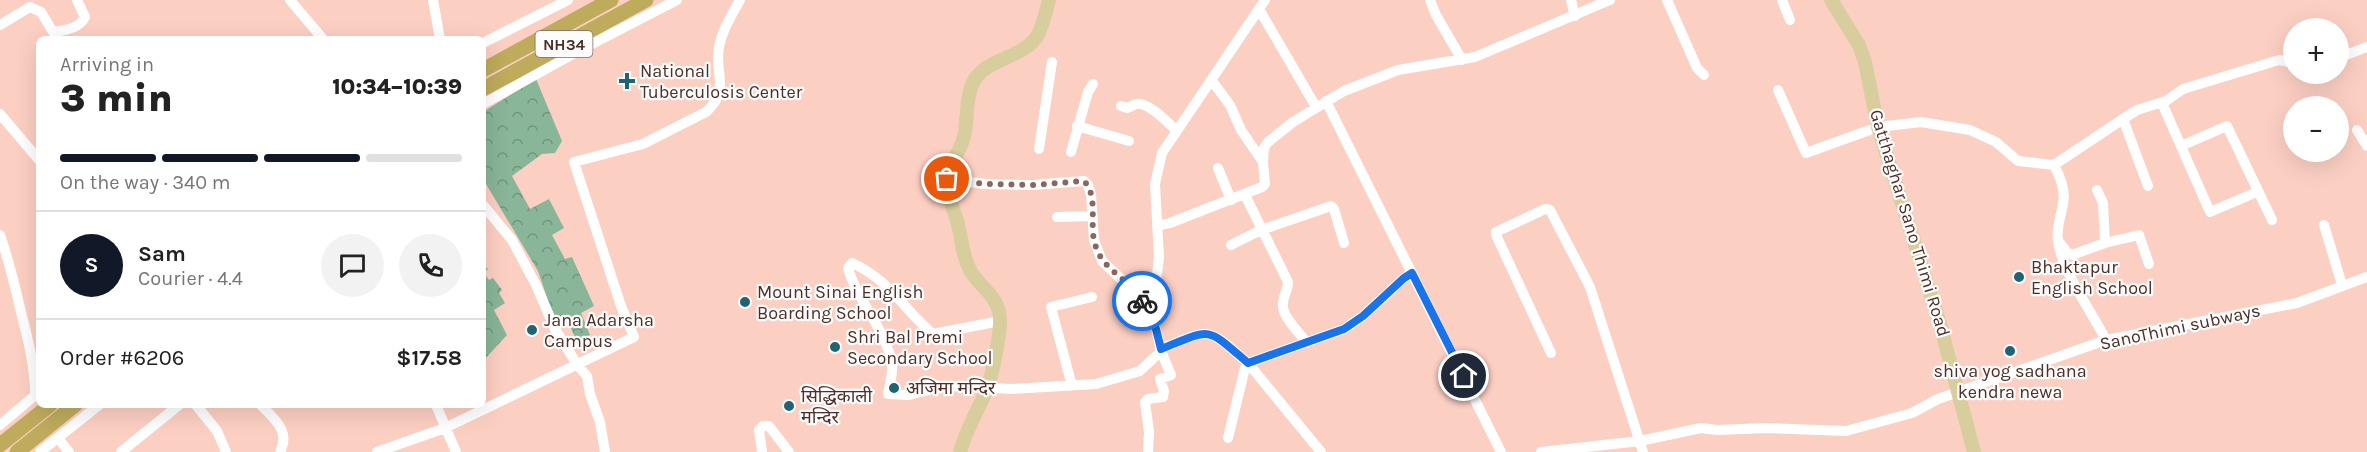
<!DOCTYPE html>
<html lang="en">
<head>
<meta charset="utf-8">
<style>
	body { margin:0; font-family:Karla,"Noto Sans Devanagari",sans-serif; background:#f2f2f2; color:#222; height:100vh; display:flex; flex-direction:column; font-size:22px; white-space:nowrap }
	* { box-sizing:border-box; margin:0 }
	p { font-size:20px; color:#767676 }
	.icon { flex:none; width:33px; height:33px; fill:none; stroke:currentColor; stroke-width:2; stroke-linecap:round; stroke-linejoin:round }
	.map { position:relative; flex:1; overflow:hidden }
	.side { position:absolute; left:36px; top:36px; width:450px; height:372px; display:flex; flex-direction:column; background:#fff; border-radius:9px; box-shadow:0 6px 24px #0002 }
	.side>* { flex:none }
	.fabs { position:absolute; left:2283px; top:18px; display:grid; gap:12px }
	.fabs a { display:grid; place-items:center; width:66px; height:66px; border-radius:50%; background:#fff; box-shadow:0 6px 24px #0002; font-size:30px }
	.pin { position:absolute; display:grid; place-items:center; width:51px; height:51px; color:#fff; margin:-26px; border:3px solid #fff; border-radius:50%; box-shadow:0 2px 6px #0007 }
	.courier { position:absolute; display:grid; place-items:center; width:60px; height:60px; margin:-30px; border:4px solid #1a73e8; border-radius:50%; background:#fff; color:#222; box-shadow:0 2px 8px #0007 }
	.head em { font-style:normal; font-weight:800 }
	.head div { display:flex; flex-direction:column-reverse }
	.head { display:flex; align-items:center; justify-content:space-between; height:102px; padding:0 24px }
	h1 { font-size:39px; font-weight:800; line-height:45px }
	.bar { display:grid; grid-template-columns:repeat(4,1fr); gap:9px 6px; align-content:center; height:72px; padding:0 24px }
	.bar i { height:8px; border-radius:4px; background:#e0e0e0 }
	.bar .current { background:#111827 }
	.bar p { grid-column:span 4 }
	.line { display:flex; align-items:center; gap:15px; padding:0 24px; border-top:2px solid #e0e0e0 }
	.line div { flex:1 }
	.round { display:grid; place-items:center; flex:none; width:63px; height:63px; border-radius:32px; background:#f2f2f2 }
	.map>svg:first-child { display:block }
</style>
</head>
<body>
<div class="map">
<svg width="2367" height="452" viewBox="0 0 2367 452">
	<defs>
		<pattern id="park-crowns" width="20" height="18" patternUnits="userSpaceOnUse" patternTransform="scale(1.5)"><rect width="20" height="18" fill="#89b598"/><path d="M2 6a3 3 0 1 1 6 0M12 15a3 3 0 1 1 6 0" fill="none" stroke="#72947c"/></pattern>
	</defs>
	<rect width="100%" height="100%" fill="#fccfc3"/>
	<path fill="url(#park-crowns)" d="M 536,79 L 562,141 L 555,153 L 542,154 L 512,176 L 530,209 L 549,199 L 564,228 L 552,235 L 565,259 L 572,257 L 594,306 L 581,313 L 590,335 L 577,341 L 567,320 L 557,327 L 538,271 L 483,179 L 483,112 Z
		M 483,264 L 488,269 L 484,273 L 489,280 L 493,278 L 502,290 L 499,293 L 505,303 L 494,310 L 507,335 L 483,361 Z"/>
	<g fill="none" stroke-linecap="round" stroke-linejoin="round">
		<path stroke="#fff" stroke-width="10" d="M 290,0 L 323,39
			M 433,0 L 440,39
			M 1430,0 L 1436,15 L 1462,60
			M 1571,0 L 1575,16
			M 1667,0 L 1697,68 L 1704,75
			M 1782,0 L 1790,20
			M 1259,9 L 1316,107
			M 0,25 L 30,7 L 41,12 L 53,32 C 65,30 79,29 85,17 L 77,0
			M 483,43 L 568,0
			M 2338,58 L 2367,47
			M 1212,81 L 1230,105 L 1241,130 L 1263,162
			M 1778,90 L 1806,153 L 1878,127 L 1921,122 L 1970,130 L 1996,142 L 2018,161 L 2054,165 C 2060,177 2066,190 2063,204 C 2061,216 2056,228 2058,241 C 2061,270 2092,312 2106,340
			M 1326,101 L 1501,452
			M 2162,103 L 2210,212 L 2257,192
			M 483,104 L 582,49 L 677,0
			M 1121,106 L 1127,108 C 1131,107 1133,105 1136,104 C 1148,101 1168,123 1176,130
			M 0,114 L 39,160
			M 2123,119 L 2148,186
			M 1077,126 L 1129,141
			M 2357,130 L 2367,146
			M 2181,146 L 2227,126 L 2272,220
			M 1039,149 L 1052,62
			M 1071,152 L 1088,92 L 1093,84
			M 2054,165 L 2123,119 L 2137,110 L 2166,101 L 2183,89 L 2279,60 L 2294,63
			M 1218,168 L 1231,200
			M 947,179 L 985,184 L 1033,185 L 1084,181 L 1088,185 L 1091,195 L 1094,240 L 1102,261 L 1140,297 L 1156,329 L 1161,351 L 1140,371 L 1096,384 L 1011,389 L 961,386 L 940,387 L 909,395 L 888,394 C 889,386 893,375 892,366 C 888,332 857,301 848,268 L 852,263 C 890,280 904,310 933,334 L 1000,321
			M 1245,195 L 1288,282 C 1288,291 1282,297 1283,306 C 1283,318 1300,333 1307,343
			M 483,205 L 512,240 L 536,285 L 555,329 L 578,366 L 587,376 L 590,394 L 600,422 L 605,452
			M 1057,217 L 1093,216
			M 2324,225 L 2342,285
			M 1157,226 L 1170,223 L 1262,187 L 1265,184 L 1263,162 L 1264,148 L 1268,142 L 1293,122 L 1344,91 L 1398,70 L 1475,57 L 1610,0
			M 0,235 C 9,261 15,286 21,312 C 28,340 35,366 35,395
			M 2060,243 L 2068,253 L 2072,255 L 2105,243 L 2103,203 L 2097,190
			M 2105,243 L 2139,235 L 2149,264
			M 1231,245 L 1261,230 L 1331,206 L 1334,209 L 1344,243
			M 1147,309 L 1157,274 L 1159,257 L 1155,184 L 1162,153 L 1265,0
			M 1160,349 C 1213,328 1205,326 1248,363 L 1344,329 L 1363,316 L 1404,278 L 1411,273
			M 1551,353 L 1496,235 L 1496,232 L 1545,209 L 1550,210 L 1590,287 L 1643,452
			M 1072,386 L 1051,307 L 1092,297
			M 196,405 L 217,431 L 226,452
			M 261,405 C 274,419 291,431 280,452
			M 436,405 L 456,452
			M 0,425 L 39,392
			M 58,438 L 69,452
			M 1228,438 L 1245,368 L 1248,363 L 1321,452
			M 40,452 L 99,405
			M 121,452 L 179,405
			M 377,452 L 445,428 L 634,337 L 621,306 L 574,162 L 643,144 L 706,112 C 731,90 714,73 719,47 C 722,30 732,15 740,0
			M 762,452 L 759,430 L 763,426 L 769,426 L 789,452
			M 1148,452 L 1149,432 L 1145,402 L 1148,399 L 1163,397 L 1164,391 L 1160,379 L 1171,375 L 1161,351
			M 1541,452 L 1640,441 L 1701,428 L 1717,430 L 1766,428 L 1846,431 L 1912,413 L 1938,399 L 2106,340 L 2297,303 L 2367,277"/>
		<path stroke="#d8cd9d" stroke-width="14" d="M 1831,0 L 1859,45 L 1865,62 L 1878,127 L 1940,324 L 1974,452
			M 960,452 C 966,430 978,410 987,389 C 992,376 1000,336 1000,322 C 1001,298 982,289 971,272 C 962,256 962,240 958,224 C 954,209 946,195 947,180 C 948,165 960,152 964,137 C 968,120 965,95 975,79 C 990,57 1024,58 1038,35 C 1043,25 1046,11 1049,0"/>
		<path stroke="#beab5c" stroke-width="15" d="M 483,70 L 611,0
			M 483,89 L 646,0
			M 0,445 L 50,405
			M 17,452 L 75,405"/>
	</g>
	<g fill="none" stroke-linecap="round" stroke-linejoin="round">
		<path stroke="#8a675e" stroke-width="6" stroke-dasharray="0 10.8" d="M 947,179 L 985,184 L 1033,185 L 1084,181 C 1098,195 1090,222 1094,240 C 1100,271 1128,276 1142,301"/>
		<path stroke="#1a73e8" stroke-width="8" d="M 1142,301 L 1156,329 L 1161,349 C 1213,328 1205,326 1248,363 L 1344,329 L 1363,316 L 1404,278 L 1412,273 L 1464,376"/>
	</g>
	<g fill="#1e6474" stroke="#fcfcfc" stroke-width="2">
		<path d="M624 72h6v6h6v6h-6v6h-6v-6h-6v-6h6z"/>
		<circle cx="2019" cy="277" r="6"/>
		<circle cx="745" cy="302" r="6"/>
		<circle cx="532" cy="330" r="6"/>
		<circle cx="835" cy="347" r="6"/>
		<circle cx="2010" cy="351" r="6"/>
		<circle cx="894" cy="388" r="6"/>
		<circle cx="789" cy="406" r="6"/>
	</g>
	<g text-anchor="middle" stroke-width="4.5" stroke-linejoin="round" paint-order="stroke">
		<rect fill="#fcfcfc" stroke="#816c67" stroke-width="1.5" x="535.5" y="31" width="57" height="26" rx="4.5"/>
		<g font-size="16" font-weight="bold" fill="#4c2f27">
			<text x="564" y="50">NH34</text>
		</g>
		<g font-size="18" fill="#4c2f27" stroke="#fcfcfc" text-anchor="start">
			<text x="640" y="77">National<tspan x="640" dy="21">Tuberculosis Center</tspan></text>
			<text x="2031" y="273">Bhaktapur<tspan x="2031" dy="21">English School</tspan></text>
			<text x="757" y="298">Mount Sinai English<tspan x="757" dy="21">Boarding School</tspan></text>
			<text x="544" y="326">Jana Adarsha<tspan x="544" dy="21">Campus</tspan></text>
			<text x="847" y="343">Shri Bal Premi<tspan x="847" dy="21">Secondary School</tspan></text>
			<text x="2010" y="377" text-anchor="middle">shiva yog sadhana<tspan x="2010" dy="21">kendra newa</tspan></text>
			<text x="906" y="394">अजिमा मन्दिर</text>
			<text x="801" y="402">सिद्धिकाली<tspan x="801" dy="21">मन्दिर</tspan></text>
		</g>
		<g font-size="18" fill="#4c2f27" stroke="#fcfcfc">
			<text transform="translate(1910 223) rotate(73)" y="6">Gatthaghar Sano Thimi Road</text>
			<text transform="translate(2180 327) rotate(-12)" y="6">SanoThimi subways</text>
		</g>
	</g>
</svg>
<div class="fabs">
<a>+</a>
<a>−</a>
</div>
<div class="pin" style="left:947px;top:179px;background:#ea580c"><svg class="icon" aria-label="bag" viewBox="0 0 24 24"><path d="M5 8h14l-1 12H6zM9 8a3 3 0 0 1 6 0"/></svg></div>
<div class="pin" style="left:1464px;top:376px;background:#1f2937"><svg class="icon" aria-label="home" viewBox="0 0 24 24"><path d="M3 11l9-7 9 7M6 9v11h12V9"/></svg></div>
<div class="courier" style="left:1142px;top:301px"><svg class="icon" aria-label="bike" viewBox="0 0 24 24"><circle cx="6" cy="16" r="4"/><circle cx="18" cy="16" r="4"/><path d="M6 16l4-8h5l3 8M10 8l3 8H6M13 5h3"/></svg></div>
<section class="side">
<div class="head"><div><h1>3 min</h1><p>Arriving in</p></div><em>10:34–10:39</em></div>
<div class="bar"><i class="current"></i><i class="current"></i><i class="current"></i><i></i><p>On the way · 340 m</p></div>
<div class="line" style="height:108px"><b class="round" style="background:#111827;color:#fff">S</b><div><b>Sam</b><p>Courier · 4.4</p></div><a class="round"><svg class="icon" aria-label="chat" viewBox="0 0 24 24"><path d="M4 5h16v11H9l-5 4z"/></svg></a><a class="round"><svg class="icon" aria-label="phone" viewBox="0 0 24 24"><path d="M5 4h4l2 5-3 2q2 4 5 5l2-3 5 2v4C11 20 4 13 5 4z"/></svg></a></div>
<div class="line" style="height:78px"><div>Order #6206</div><b>$17.58</b></div>
</section>
</div>
</body>
</html>
